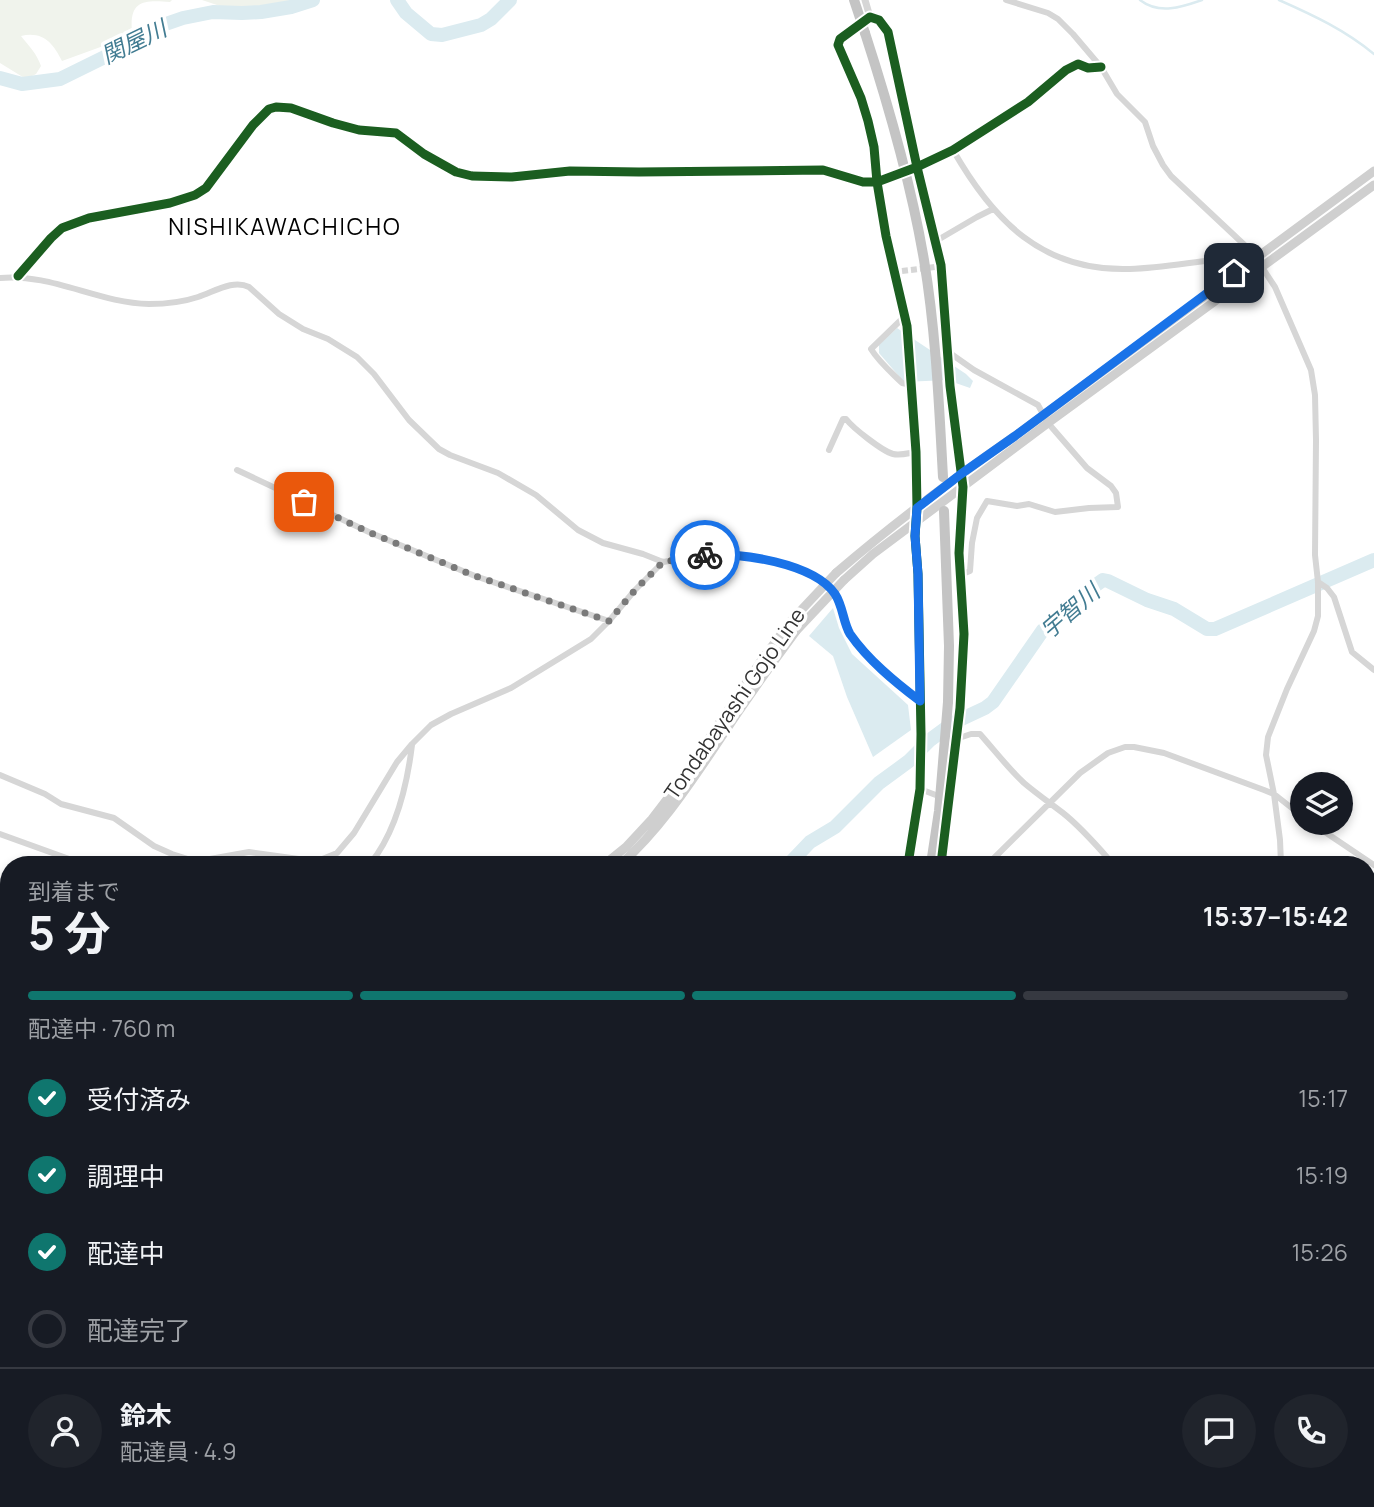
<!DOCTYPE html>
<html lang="ja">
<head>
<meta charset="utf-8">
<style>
	body { margin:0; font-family:Manrope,"Noto Sans JP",sans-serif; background:#20242c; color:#f1f3f6; height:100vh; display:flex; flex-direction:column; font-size:26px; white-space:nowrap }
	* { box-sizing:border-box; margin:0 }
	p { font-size:23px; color:#9ea1a6 }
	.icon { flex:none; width:38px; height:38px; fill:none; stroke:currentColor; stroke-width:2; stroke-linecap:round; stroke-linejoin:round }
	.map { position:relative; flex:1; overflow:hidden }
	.panel { position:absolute; left:0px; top:856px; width:1376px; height:653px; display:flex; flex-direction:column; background:#171b24; border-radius:28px 28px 0 0; box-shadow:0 4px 10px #0003 }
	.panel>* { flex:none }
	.tools { position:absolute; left:1290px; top:772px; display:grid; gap:14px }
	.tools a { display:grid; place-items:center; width:63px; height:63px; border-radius:50%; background:#171b24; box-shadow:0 4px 10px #0003; font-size:35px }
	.pin { position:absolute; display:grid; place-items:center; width:60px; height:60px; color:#fff; margin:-30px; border-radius:14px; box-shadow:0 4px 10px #0006 }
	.courier { position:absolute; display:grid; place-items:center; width:70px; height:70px; margin:-35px; border:5px solid #1a73e8; border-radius:50%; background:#fff; color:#222; box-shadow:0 2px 9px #0007 }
	.head em { font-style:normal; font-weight:700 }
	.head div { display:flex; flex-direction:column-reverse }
	.head { display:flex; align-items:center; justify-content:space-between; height:119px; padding:0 28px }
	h1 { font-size:46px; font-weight:700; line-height:52px }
	.bar { display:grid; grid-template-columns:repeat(4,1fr); gap:10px 7px; align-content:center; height:84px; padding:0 28px }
	.bar i { height:9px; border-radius:5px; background:#363941 }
	.bar .active { background:#0f766e }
	.bar p { grid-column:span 4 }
	.line { display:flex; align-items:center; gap:18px; padding:0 28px; border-top:2px solid #363941 }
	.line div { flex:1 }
	.round { display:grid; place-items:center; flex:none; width:74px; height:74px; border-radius:37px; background:#20242c }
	ol { padding:0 28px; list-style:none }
	li { display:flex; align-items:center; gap:21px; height:77px }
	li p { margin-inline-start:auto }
	li .icon { padding:7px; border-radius:50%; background:#0f766e; color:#fff; stroke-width:4 }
	li:last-child { color:#9ea1a6 }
	li i { width:38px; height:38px; border:4px solid #363941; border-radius:50% }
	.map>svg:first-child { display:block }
</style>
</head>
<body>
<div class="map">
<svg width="1374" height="1507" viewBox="0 0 1374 1507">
	<rect width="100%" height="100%" fill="#fff"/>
	<path fill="#f0f3ec" d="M 0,0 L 172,0 L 170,2 C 144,0 129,0 132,32 L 128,37 L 62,61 C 53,43 43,31 21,36 C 29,46 37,54 41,66 L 36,74 L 26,79 L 0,63 Z
		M 202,0 L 296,0 L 263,6 L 226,8 Z
		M 1374,1413 L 1374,1507 L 1300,1507 L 1300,1500 L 1367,1500 L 1367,1417 Z"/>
	<path fill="#dbebf0" d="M 897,328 L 966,374 L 973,381 L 970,388 L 947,380 L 904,382 L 879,353 L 879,345 Z
		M 833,608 L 839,628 L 852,654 L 908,705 L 911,730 L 873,757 L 847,697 L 833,656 L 809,636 Z"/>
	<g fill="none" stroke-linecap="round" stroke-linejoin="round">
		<path stroke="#dbebf0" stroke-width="2.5" d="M 1140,0 C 1159,15 1182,7 1202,0
			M 1279,0 C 1313,15 1345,30 1374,54"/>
		<path stroke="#dbebf0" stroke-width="14" d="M 397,0 L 406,13 L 431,34 L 442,35 L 481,25 L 491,19 L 510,0
			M 0,78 L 22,84 L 60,79 L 125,47 L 157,27 L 183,18 L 213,12 L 242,13 L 261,12 L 291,7 L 313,0
			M 789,864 L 810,842 L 835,827 L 879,783 L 909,761 L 930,740 L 953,723 L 985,708 L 993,702 L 1043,630 L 1071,609 L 1096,585 L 1103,580 L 1108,581 L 1147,600 L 1174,609 L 1207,629 L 1215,629 L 1374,560
			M 1367,1133 L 1374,1125
			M 0,1380 L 9,1374
			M 861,1507 L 864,1500"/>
		<path stroke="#d6d6d6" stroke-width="6" stroke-dasharray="6 3" stroke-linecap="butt" d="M 886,177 L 917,167
			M 902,271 L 935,267"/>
		<path stroke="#d6d6d6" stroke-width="6" d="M 1006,0 L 1048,13 L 1058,19 L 1073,34 L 1101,67 L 1117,94 L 1145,122 L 1153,146 L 1163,165 L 1171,176 L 1252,252 L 1275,287 L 1311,370 L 1315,395 L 1316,440 L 1315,555 L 1318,582 L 1318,616 L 1314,631 L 1287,689 L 1268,737 L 1266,755 L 1274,794 L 1280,840 L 1281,864
			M 953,150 C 993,220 1042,272 1130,269 C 1166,268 1201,260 1237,258 L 1252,252
			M 917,167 C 955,149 991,127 1026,103 C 1044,91 1058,73 1078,64 L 1088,68 L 1101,67
			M 936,241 L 977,217 L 993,209
			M 18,276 L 51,238 L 62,228 L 89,218 L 170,203 L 195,195 L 206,188 L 253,125 L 269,109 L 276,107 L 291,108 L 333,123 L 359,130 L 396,133 L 424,154 L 456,172 L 472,176 L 512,177 L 570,171 L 639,172 L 823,170 L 863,182 L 877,182 L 886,177
			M 0,278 C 51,273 98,303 149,304 C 165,304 183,302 198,297 C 214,292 233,279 249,287 L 279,314 L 303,329 L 328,339 L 357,357 L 374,374 L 409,420 L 439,449 L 450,455 L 498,473 L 536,495 L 578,530 L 603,543 L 643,554 L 663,562 L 699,556 L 717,554 L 745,556 L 783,564 L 804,572 L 821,580 L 835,594 L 849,632 L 869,658 L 920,701
			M 905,316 L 871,349 C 879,362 891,372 902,383 L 912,385
			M 947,351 L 974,370 L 1038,405 L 1048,423 L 1087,468 L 1111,486 L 1116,493 L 1118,507 L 1089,508 L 1055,512 L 1029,504 L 1017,506 L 987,501 L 977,518 L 972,543 L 970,571 L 960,575
			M 829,450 L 843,419 L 846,419 C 853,428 882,451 893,454 C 900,456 909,453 916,452
			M 237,470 L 371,533 L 475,576 L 609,621
			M 1318,582 L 1327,588 L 1334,597 L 1352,652 L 1374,670
			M 956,739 L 971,734 L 980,734 C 995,751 1008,768 1024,783 C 1037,794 1050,803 1063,813 C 1082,828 1098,847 1113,864
			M 0,775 L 45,794 L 61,804 L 114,818 L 154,846 L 172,854 L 191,860 L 210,859 L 249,852 L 313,861 L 320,860 L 337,853 L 354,833 L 397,762 L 412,744 L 431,725 L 451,714 L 511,688 L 591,639 L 609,621 L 635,590 L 663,562
			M 920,789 L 941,797
			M 1310,822 L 1374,865
			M 0,834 L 83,864
			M 370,864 C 396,832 407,786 412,745
			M 908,864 L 920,789 L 921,734 L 918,574 L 915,536 L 917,508 L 916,452 L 907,326 L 886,236 L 877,182 L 874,147 L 868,121 L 861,98 L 838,45 L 840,39 L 870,17 L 879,20 L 888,32 L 917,167 L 941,265 L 950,386 L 963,487 L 959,553 L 964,634 L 960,708 L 941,864
			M 988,864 L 1080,773 L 1108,753 L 1125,747 L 1134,747 L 1164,753 L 1264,790 L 1274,794 L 1302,816
			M 1367,918 L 1374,911
			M 1367,1102 L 1374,1104
			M 1367,1358 L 1374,1359
			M 957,1500 L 960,1507
			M 1144,1500 L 1145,1507
			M 1196,1500 L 1202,1507
			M 708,1507 L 716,1500
			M 1000,1507 L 1015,1500"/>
		<path stroke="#d6d6d6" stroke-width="7" d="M 865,0 L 870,17"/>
		<path stroke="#cfcfcf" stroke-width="9" d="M 836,573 C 893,524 953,479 1015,436 L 1374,171
			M 844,580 L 873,554 L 1048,423 L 1374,185
			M 605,864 L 626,847 L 652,819 L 675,789 L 761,661 L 791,621
			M 621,864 C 657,832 685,791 712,751 C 739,710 767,670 796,631
			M 0,1044 L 9,1042
			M 0,1055 L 9,1053
			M 544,1500 L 552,1507"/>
		<path stroke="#c6c6c6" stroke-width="10" d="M 0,1353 L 9,1360
			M 199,1500 L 209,1507"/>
		<path stroke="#c4c4c4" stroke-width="10" d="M 865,33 C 889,107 911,183 924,260 C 936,332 939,405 943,477
			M 944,511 L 949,646 L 948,702
			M 983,1500 L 987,1507"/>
		<path stroke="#bebebe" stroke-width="2.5" stroke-dasharray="7 5" stroke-linecap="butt" d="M 0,1079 L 9,1087
			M 490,1500 L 502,1507"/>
		<path stroke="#cfcfcf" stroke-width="9" d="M 791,621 L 836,573
			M 796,631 L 844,580"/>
		<path stroke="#c4c4c4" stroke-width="10" d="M 854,0 L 865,33
			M 931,864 L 939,811 L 948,702"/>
		<defs>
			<path id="cycleway" d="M 18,276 L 51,238 L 62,228 L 89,218 L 170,203 L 195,195 L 206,188 L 253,125 L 269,109 L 276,107 L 291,108 L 333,123 L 359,130 L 396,133 L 424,154 L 456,172 L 472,176 L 512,177 L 570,171 L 639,172 L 823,170 L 863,182 L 877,182 L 917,167 L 953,150 L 1028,102 L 1066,70 L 1078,64 L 1088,68 L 1101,67
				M 908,864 L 920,789 L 921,734 L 918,574 L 915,536 L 917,508 L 916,452 L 907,326 L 886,236 L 877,182 L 874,147 L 868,121 L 861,98 L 838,45 L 840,39 L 870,17 L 879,20 L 888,32 L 917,167 L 941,265 L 950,386 L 963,487 L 959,553 L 964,634 L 960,708 L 941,864"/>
		</defs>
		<use href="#cycleway" stroke="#fff" stroke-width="13"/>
		<use href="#cycleway" stroke="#1b5e20" stroke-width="9"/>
	</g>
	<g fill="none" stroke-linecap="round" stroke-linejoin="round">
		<path stroke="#7a7a7a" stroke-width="7" stroke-dasharray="0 12.6" d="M 304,502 L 371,533 L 475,576 L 609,621 L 635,590 L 663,562 L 705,555"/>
		<path stroke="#1a73e8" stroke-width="9" d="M 705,555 C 739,552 814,563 835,594 C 843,606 843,622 850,634 C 868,660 895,682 920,701 L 918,574 L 915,536 L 917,508 L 961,474 L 1015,436 L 1234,273"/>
	</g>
	<g text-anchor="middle" stroke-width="7" stroke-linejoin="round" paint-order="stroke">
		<g font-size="21" fill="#323232" stroke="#fff">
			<text transform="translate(735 704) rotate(-55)" y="7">Tondabayashi Gojo Line</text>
		</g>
		<g font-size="23" font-style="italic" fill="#427c92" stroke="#fff">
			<text transform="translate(134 42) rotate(-26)" y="8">関屋川</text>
			<text transform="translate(1070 611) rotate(-41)" y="8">宇智川</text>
		</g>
		<g font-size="23" letter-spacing="2" fill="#000" stroke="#fff">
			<text x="285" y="235">NISHIKAWACHICHO</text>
		</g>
	</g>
</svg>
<div class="tools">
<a><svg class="icon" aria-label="layers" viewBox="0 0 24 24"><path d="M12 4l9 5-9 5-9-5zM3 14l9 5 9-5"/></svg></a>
</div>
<div class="pin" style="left:304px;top:502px;background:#ea580c"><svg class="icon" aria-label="bag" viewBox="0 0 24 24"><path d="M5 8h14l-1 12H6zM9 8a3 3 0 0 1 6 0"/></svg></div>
<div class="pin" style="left:1234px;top:273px;background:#1f2937"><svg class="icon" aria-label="home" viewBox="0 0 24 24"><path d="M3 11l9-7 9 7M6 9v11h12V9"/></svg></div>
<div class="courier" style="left:705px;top:555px"><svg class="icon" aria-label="bike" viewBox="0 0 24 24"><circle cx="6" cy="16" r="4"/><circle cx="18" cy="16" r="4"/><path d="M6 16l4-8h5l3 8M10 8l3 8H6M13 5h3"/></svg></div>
<section class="panel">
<div class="head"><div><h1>5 分</h1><p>到着まで</p></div><em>15:37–15:42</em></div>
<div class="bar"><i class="active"></i><i class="active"></i><i class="active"></i><i></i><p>配達中 · 760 m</p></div>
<ol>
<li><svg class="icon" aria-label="check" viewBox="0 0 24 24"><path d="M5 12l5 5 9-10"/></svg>受付済み<p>15:17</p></li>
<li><svg class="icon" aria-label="check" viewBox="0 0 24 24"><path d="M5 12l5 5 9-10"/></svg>調理中<p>15:19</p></li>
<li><svg class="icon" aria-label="check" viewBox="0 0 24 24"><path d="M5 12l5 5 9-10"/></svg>配達中<p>15:26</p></li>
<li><i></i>配達完了</li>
</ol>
<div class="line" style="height:126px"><a class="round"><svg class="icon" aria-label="person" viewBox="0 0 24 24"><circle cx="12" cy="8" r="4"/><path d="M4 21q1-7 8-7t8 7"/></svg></a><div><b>鈴木</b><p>配達員 · 4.9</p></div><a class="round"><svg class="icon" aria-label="chat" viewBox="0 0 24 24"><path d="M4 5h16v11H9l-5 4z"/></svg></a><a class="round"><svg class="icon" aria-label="phone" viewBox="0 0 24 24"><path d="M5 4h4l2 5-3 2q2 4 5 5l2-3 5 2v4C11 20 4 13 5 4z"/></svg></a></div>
</section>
</div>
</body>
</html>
